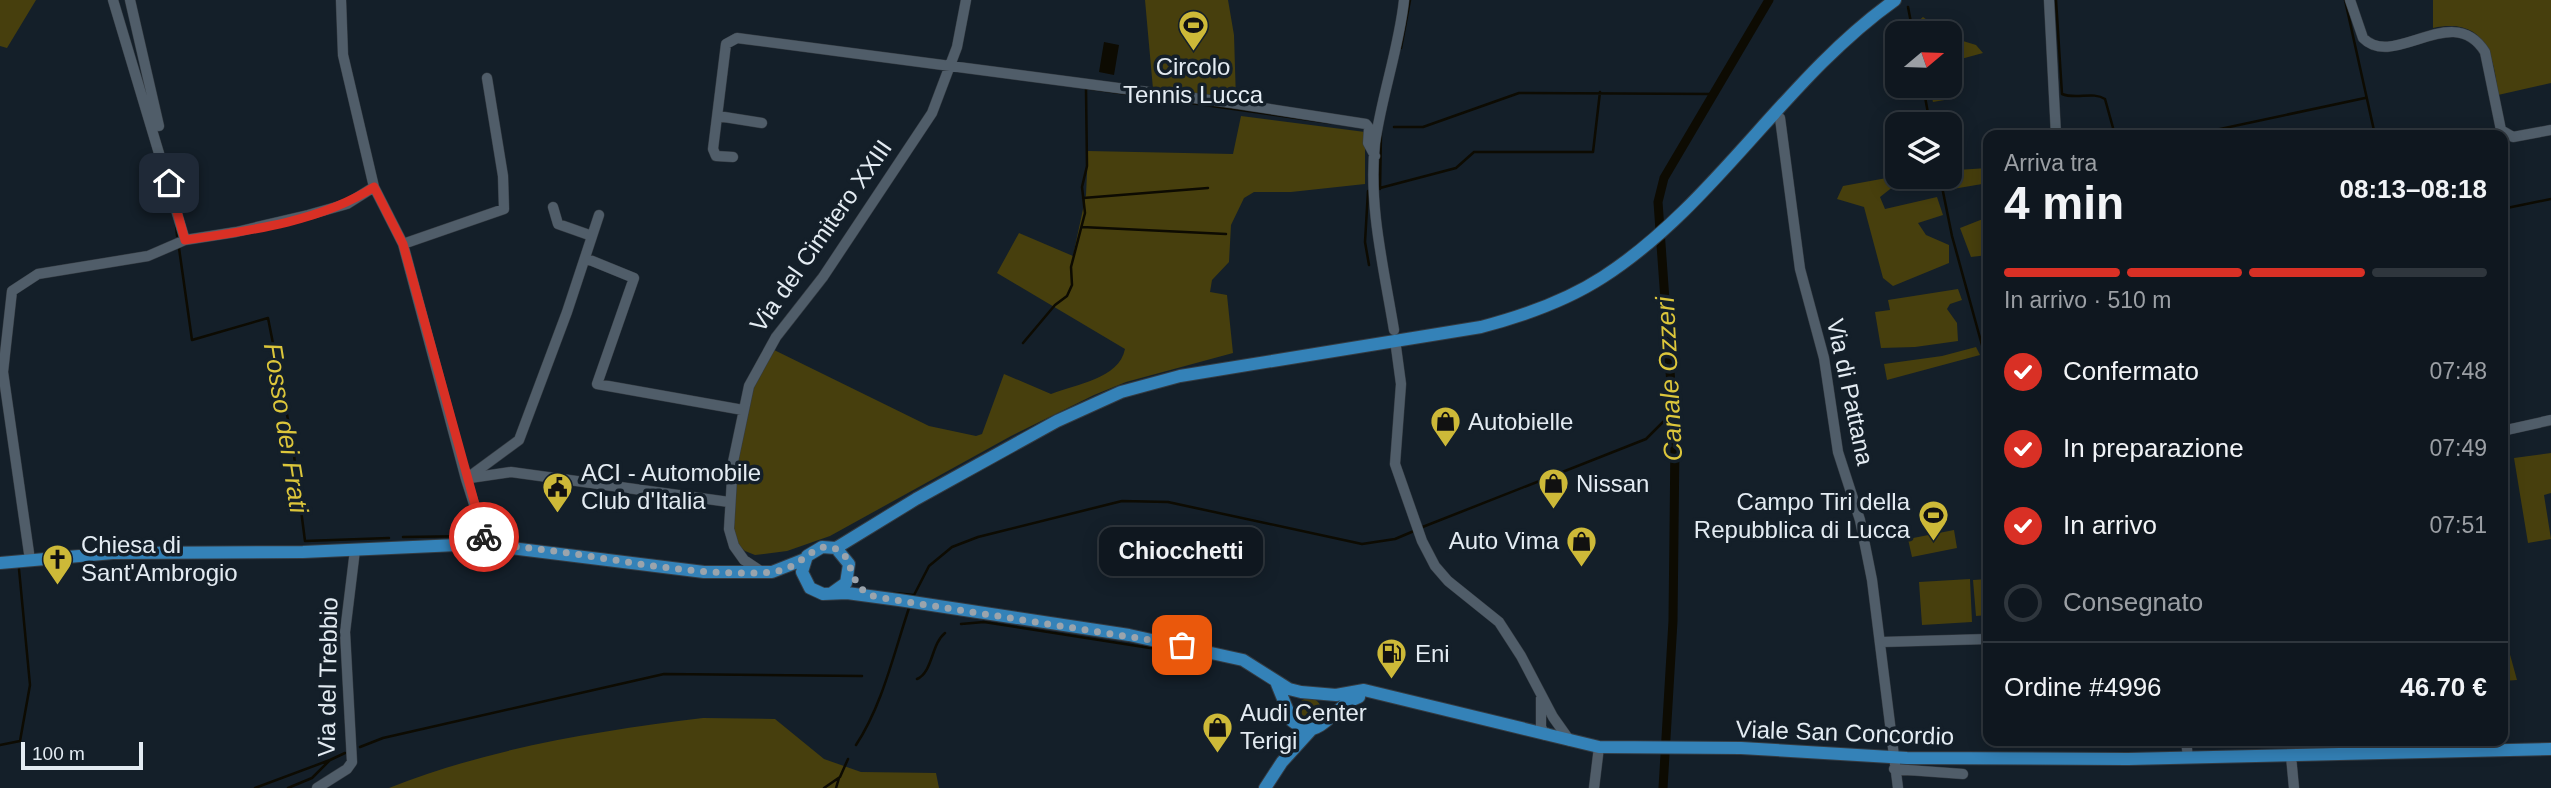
<!DOCTYPE html>
<html lang="it">
<head>
<meta charset="utf-8">
<style>
	body { margin:0; font-family:Helvetica,sans-serif; background:#1d242c; color:#f1f3f6; height:100vh; display:flex; flex-direction:column; font-size:26px; white-space:nowrap }
	* { box-sizing:border-box; margin:0 }
	p { font-size:23px; color:#9b9fa4 }
	.icon { flex:none; width:38px; height:38px; fill:none; stroke:currentColor; stroke-width:2; stroke-linecap:round; stroke-linejoin:round }
	.map { position:relative; flex:1; overflow:hidden }
	.panel { position:absolute; left:1983px; top:130px; width:525px; height:616px; display:flex; flex-direction:column; background:#0f171f; border-radius:14px; box-shadow:0 4px 18px #0003,0 0 0 2px #2f363d }
	.panel>* { flex:none }
	.needle { width:46px; rotate:71deg }
	.fabs { position:absolute; left:1885px; top:21px; display:grid; gap:14px }
	.fabs a { display:grid; place-items:center; width:77px; height:77px; border-radius:14px; background:#0f171f; box-shadow:0 4px 18px #0003,0 0 0 2px #2f363d; font-size:35px }
	.scale { position:absolute; left:21px; bottom:18px; width:122px; box-sizing:border-box; padding-left:7px; border:4px solid #e3ebf2; border-top:0; font-size:19px; line-height:24px; white-space:nowrap; color:#e3ebf2; -webkit-text-stroke:5px #141f29; paint-order:stroke }
	.pin { position:absolute; display:grid; place-items:center; width:60px; height:60px; color:#fff; margin:-30px; border-radius:14px; box-shadow:0 4px 10px #0006 }
	.courier { position:absolute; display:grid; place-items:center; width:70px; height:70px; margin:-35px; border:5px solid #d93025; border-radius:50%; background:#fff; color:#222; box-shadow:0 2px 9px #0007 }
	.bubble { position:absolute; height:49px; border-radius:14px; background:#0f171f; box-shadow:0 4px 18px #0003,0 0 0 2px #2f363d; font-size:23px; font-weight:700; line-height:49px; text-align:center }
	.headline em { font-style:normal; font-weight:700 }
	.headline div { display:flex; flex-direction:column-reverse }
	.headline { display:flex; align-items:center; justify-content:space-between; height:119px; padding:0 21px }
	h1 { font-size:46px; font-weight:700; line-height:52px }
	.bar { display:grid; grid-template-columns:repeat(4,1fr); gap:10px 7px; align-content:center; height:84px; padding:0 21px }
	.bar i { height:9px; border-radius:5px; background:#2f363d }
	.bar .active { background:#d93025 }
	.bar p { grid-column:span 4 }
	.line { display:flex; align-items:center; gap:18px; padding:0 21px; border-top:2px solid #2f363d }
	.line div { flex:1 }
	ol { padding:0 21px; list-style:none }
	li { display:flex; align-items:center; gap:21px; height:77px }
	li p { margin-inline-start:auto }
	li .icon { padding:7px; border-radius:50%; background:#d93025; color:#fff; stroke-width:4 }
	li:last-child { color:#9b9fa4 }
	li i { width:38px; height:38px; border:4px solid #2f363d; border-radius:50% }
	.map>svg:first-child { display:block }
</style>
</head>
<body>
<div class="map">
<svg width="2551" height="788" viewBox="0 0 2551 788">
	<rect width="100%" height="100%" fill="#141f29"/>
	<path fill="#473f0d" d="M 0,0 L 36,0 L 7,48 L 0,46 Z
		M 1145,0 L 1228,0 L 1234,35 L 1236,100 L 1153,89 Z
		M 2433,0 L 2551,0 L 2551,83 L 2498,95 C 2494,53 2484,17 2433,28 Z
		M 1923,17 L 1945,33 L 1904,33 Z
		M 1950,37 L 1976,45 L 1983,53 L 1950,62 Z
		M 1950,68 L 1956,98 L 1933,102 L 1929,86 L 1950,86 Z
		M 1241,116 L 1365,132 L 1365,184 L 1291,192 L 1254,192 L 1244,198 L 1231,225 L 1229,262 L 1212,280 L 1210,292 L 1227,295 L 1233,353 L 1126,382 L 1094,395 L 1011,436 L 830,536 L 787,551 L 755,555 L 745,551 L 737,544 L 733,532 C 735,467 728,401 766,346 L 929,426 L 976,436 L 982,434 L 1004,374 L 1051,394 C 1076,384 1119,379 1125,349 L 997,273 L 1019,233 L 1073,256 L 1086,195 L 1088,151 L 1233,154 Z
		M 1950,151 L 1957,170 L 1988,168 L 1988,183 L 1947,190 L 1944,177 L 1950,177 Z
		M 1892,177 L 1894,186 L 1880,197 L 1885,209 L 1937,197 L 1943,215 L 1918,223 L 1926,235 L 1949,245 L 1949,263 L 1893,286 L 1883,278 L 1864,207 L 1837,199 L 1843,186 Z
		M 1988,217 L 1988,255 L 1971,257 L 1960,228 Z
		M 1958,289 L 1962,300 L 1950,304 L 1947,309 L 1957,323 L 1958,341 L 1915,347 L 1881,348 L 1875,312 L 1890,310 L 1888,300 Z
		M 1976,347 L 1980,355 L 1887,380 L 1884,364 L 1942,356 Z
		M 2551,453 L 2551,493 L 2544,495 L 2551,539 L 2528,543 L 2514,458 Z
		M 1954,530 L 1957,548 L 1912,557 L 1908,539 Z
		M 1970,579 L 1972,622 L 1922,625 L 1919,582 Z
		M 1988,579 L 1988,615 L 1976,616 L 1973,580 Z
		M 2503,629 L 2517,680 L 2503,681 Z
		M1297 710a12 12 0 1 1 24 0a12 12 0 1 1-24 0Z
		M 703,718 L 775,719 L 824,759 L 861,772 L 936,773 L 939,788 L 389,788 C 490,748 596,731 703,718 Z
		M 2194,740 L 2243,740 L 2243,748 L 2197,748 Z
		M 2284,740 L 2341,740 L 2341,745 L 2284,747 Z"/>
	<path fill="#0d0b02" d="M 1104,42 L 1119,45 L 1114,75 L 1099,72 Z"/>
	<g fill="none" stroke-linecap="round" stroke-linejoin="round">
		<path stroke="#0d0b02" stroke-width="2.5" d="M 2056,0 L 2062,94 C 2076,100 2093,91 2105,99 L 2115,135
			M 2345,0 L 2375,135
			M 1908,7 L 1913,33
			M 1401,48 L 1410,0
			M 1923,86 L 1930,124
			M 1085,88 L 1331,123
			M 1394,127 L 1423,127 L 1519,93 L 1712,94
			M 2192,135 L 2365,98
			M 1940,177 L 1952,236 L 1988,367
			M 1380,188 L 1456,168 L 1474,152 L 1593,152 L 1600,92
			M 1380,189 L 1381,133
			M 1368,191 L 1365,242 L 1369,265
			M 1083,198 L 1208,188
			M 2502,209 L 2551,199
			M 176,225 L 177,236
			M 1082,227 L 1226,234
			M 179,248 L 192,340 L 268,318 L 292,440 L 305,541 L 389,538
			M 1023,343 L 1055,305 L 1067,296 L 1072,285 L 1071,267 L 1085,213 L 1082,187 L 1087,166 L 1086,89
			M 1420,528 L 1646,439 L 1674,411
			M 403,537 L 474,536
			M 894,593 L 914,595
			M 912,599 L 929,566 L 952,547 L 978,537 L 1122,501 L 1168,502 L 1362,544 L 1395,539 L 1414,531
			M 961,624 L 984,622 L 1182,653
			M 917,679 C 933,672 931,644 945,633
			M 0,745 L 20,741 L 30,685 L 19,569
			M 856,745 C 883,704 894,652 910,605
			M 360,747 L 383,738 L 664,674 L 862,676
			M 255,788 L 330,760
			M 288,788 L 312,778 L 330,760 L 345,753
			M 824,788 L 840,777 L 848,759
			M 836,788 L 839,778"/>
		<path stroke="#0d0b02" stroke-width="9" d="M 1663,788 L 1673,621 L 1675,441 L 1658,202 L 1664,178 L 1769,0"/>
		<defs>
			<path id="minor" d="M 113,0 L 185,240
				M 130,0 L 159,126
				M 341,0 L 343,55 L 374,187 L 403,244 L 466,479 L 487,545
				M 2049,0 L 2056,135
				M 2350,0 L 2363,38 C 2394,70 2453,0 2485,52 L 2501,130 L 2513,137 L 2551,130
				M 718,116 L 762,123
				M 1780,118 L 1800,269 L 1824,358 L 1838,452 L 1860,520 L 1872,580 L 1898,788
				M 733,157 L 716,156 L 713,149 L 726,44 L 737,38 L 1232,103 L 1366,124 L 1369,128 L 1368,143 L 1375,156
				M 553,207 L 558,224 L 592,236
				M 403,244 L 504,209 L 503,176 L 487,78
				M 585,258 L 634,278 L 597,384 L 743,410
				M 1394,330 C 1384,269 1368,205 1375,143 C 1382,94 1399,48 1404,0
				M 1396,347 L 1401,384 L 1395,464 L 1422,541 L 1435,566 L 1448,581 L 1499,622 L 1521,656 L 1553,717 L 1570,741
				M 2502,431 L 2551,420
				M 470,478 L 511,472 L 729,502
				M 466,479 L 519,440 L 567,312 L 599,215
				M 30,560 L 3,372 L 12,291 L 38,274 L 148,256 L 185,240 L 236,232 L 308,215 L 347,204 L 374,187
				M 762,572 L 744,560 L 734,546 L 729,529 L 733,462 L 749,386 L 776,337 L 823,277 L 932,113 L 957,47 L 966,0
				M 1882,642 L 1988,639
				M 1541,698 L 1541,727 L 1545,735 L 1547,733
				M 2186,740 L 2188,758
				M 2291,756 L 2294,788
				M 1894,769 L 1963,774
				M 317,788 L 347,769 L 352,762 L 345,632 L 355,550
				M 1594,788 L 1599,747"/>
			<path id="major" d="M 836,548 L 916,499 L 1057,421 L 1121,392 L 1180,376 L 1481,327 C 1523,316 1566,301 1603,277 C 1716,204 1785,78 1895,0
				M 0,563 L 113,553 L 303,552 L 479,544 L 704,572 L 772,572 L 805,559
				M 832,593 L 846,583 L 849,564 L 836,548 L 822,547 L 807,556 L 802,572 L 810,588 L 823,594 L 847,593 L 899,600 L 1129,635 L 1243,660 L 1289,689 L 1301,692 L 1336,695 L 1364,690 L 1599,747 L 1741,748 L 1907,758 L 2128,759 L 2551,749
				M 1277,684 L 1292,721 L 1304,730 C 1326,731 1337,704 1359,697
				M 1265,788 L 1282,762 L 1311,730"/>
		</defs>
		<use href="#minor" stroke="#343b42" stroke-width="11"/>
		<use href="#major" stroke="#343b42" stroke-width="14"/>
		<use href="#minor" stroke="#505d69" stroke-width="10"/>
		<use href="#major" stroke="#3482b8" stroke-width="12"/>
	</g>
	<g fill="none" stroke-linecap="round" stroke-linejoin="round">
		<path stroke="#9ba4ac" stroke-width="7" stroke-dasharray="0 12.6" d="M 484,537 L 487,545 C 571,548 653,572 738,573 C 754,573 770,574 785,569 C 807,562 822,532 845,556 C 854,572 853,590 876,597 L 1182,645"/>
		<path stroke="#d93025" stroke-width="9" d="M 169,183 L 185,240 C 247,231 320,222 374,187 L 403,244 L 484,537"/>
	</g>
	<defs>
		<symbol id="stadium-pin" viewBox="-11 -11 22 30"><path d="M0 17L-7.5 6A9.5 9.5 0 1 1 7.5 6Z" fill="#cdb938" stroke="#141f29"/><path d="M0-5a6.5 5 0 1 0 0 10a6.5 5 0 1 0 0-10ZM-3.5-1.8h7v3.6h-7Z" fill="#111"/></symbol>
		<symbol id="shop-pin" viewBox="-11 -11 22 30"><path d="M0 17L-7.5 6A9.5 9.5 0 1 1 7.5 6Z" fill="#cdb938" stroke="#141f29"/><path d="M-5-2.5h2.3a2.7 3.5 0 0 1 5.4 0H5L5.5 6h-11ZM-1.5-2.5h3a1.5 2.3 0 0 0-3 0Z" fill="#111"/></symbol>
		<symbol id="civic-pin" viewBox="-11 -11 22 30"><path d="M0 17L-7.5 6A9.5 9.5 0 1 1 7.5 6Z" fill="#cdb938" stroke="#141f29"/><path d="M-.6-6.5H3V-4.5H.6V-3L4-1V1h2V6H-6V1h2V-1L-.6-3ZM-1.2 2.5V6h2.4V2.5Z" fill="#111"/></symbol>
		<symbol id="church-pin" viewBox="-11 -11 22 30"><path d="M0 17L-7.5 6A9.5 9.5 0 1 1 7.5 6Z" fill="#cdb938" stroke="#141f29"/><path d="M-1.2-6h2.4v3.5h3.3v2.4h-3.3V6h-2.4V-.1h-3.3v-2.4h3.3Z" fill="#111"/></symbol>
		<symbol id="fuel-pin" viewBox="-11 -11 22 30"><path d="M0 17L-7.5 6A9.5 9.5 0 1 1 7.5 6Z" fill="#cdb938" stroke="#141f29"/><path d="M-5.5-6h7V0h2V4h1.3V-2.5L3-4.5l.8-.8L6-3V5H2.5V1h-1V6h-7ZM-4.2-4.7v3.2H.2V-4.7Z" fill="#111"/></symbol>
	</defs>
	<g fill-rule="evenodd">
		<use href="#stadium-pin" x="1176" y="8" width="35" height="47"/>
		<use href="#shop-pin" x="1428" y="404" width="35" height="47"/>
		<use href="#shop-pin" x="1536" y="466" width="35" height="47"/>
		<use href="#civic-pin" x="540" y="470" width="35" height="47"/>
		<use href="#stadium-pin" x="1916" y="498" width="35" height="47"/>
		<use href="#shop-pin" x="1564" y="524" width="35" height="47"/>
		<use href="#church-pin" x="40" y="542" width="35" height="47"/>
		<use href="#fuel-pin" x="1374" y="636" width="35" height="47"/>
		<use href="#shop-pin" x="1200" y="710" width="35" height="47"/>
	</g>
	<g text-anchor="middle" stroke-width="7" stroke-linejoin="round" paint-order="stroke">
		<g font-size="24" fill="#e3ebf2" stroke="#141f29" text-anchor="start">
			<text x="1193" y="75" text-anchor="middle">Circolo<tspan x="1193" dy="28">Tennis Lucca</tspan></text>
			<text x="1468" y="430">Autobielle</text>
			<text x="581" y="481">ACI - Automobile<tspan x="581" dy="28">Club d'Italia</tspan></text>
			<text x="1576" y="492">Nissan</text>
			<text x="1910" y="510" text-anchor="end">Campo Tiri della<tspan x="1910" dy="28">Repubblica di Lucca</tspan></text>
			<text x="1559" y="549" text-anchor="end">Auto Vima</text>
			<text x="81" y="553">Chiesa di<tspan x="81" dy="28">Sant'Ambrogio</tspan></text>
			<text x="1415" y="662">Eni</text>
			<text x="1240" y="721">Audi Center<tspan x="1240" dy="28">Terigi</tspan></text>
		</g>
		<g font-size="24" fill="#e3ebf2" stroke="#141f29">
			<text transform="translate(821 236) rotate(-55)" y="8">Via del Cimitero XXIII</text>
			<text transform="translate(1850 392) rotate(78)" y="8">Via di Pattana</text>
			<text transform="translate(328 677) rotate(-89)" y="8">Via del Trebbio</text>
			<text transform="translate(1845 733) rotate(2)" y="8">Viale San Concordio</text>
		</g>
		<g font-size="26" font-style="italic" fill="#dcc63b" stroke="#141f29">
			<text transform="translate(1669 379) rotate(-93)" y="9">Canale Ozzeri</text>
			<text transform="translate(286 428) rotate(81)" y="9">Fosso dei Frati</text>
		</g>
	</g>
</svg>
<div class="fabs">
<a><svg class="needle" viewBox="-14 -14 28 28"><path d="M0-13l5 13h-10z" fill="#e53935"/><path d="M0 13l5-13h-10z" fill="#9b9fa4"/></svg></a>
<a><svg class="icon" aria-label="layers" viewBox="0 0 24 24"><path d="M12 4l9 5-9 5-9-5zM3 14l9 5 9-5"/></svg></a>
</div>
<div class="scale">100 m</div>
<div class="pin" style="left:1182px;top:645px;background:#ea580c"><svg class="icon" aria-label="bag" viewBox="0 0 24 24"><path d="M5 8h14l-1 12H6zM9 8a3 3 0 0 1 6 0"/></svg></div>
<div class="pin" style="left:169px;top:183px;background:#1f2937"><svg class="icon" aria-label="home" viewBox="0 0 24 24"><path d="M3 11l9-7 9 7M6 9v11h12V9"/></svg></div>
<div class="courier" style="left:484px;top:537px"><svg class="icon" aria-label="bike" viewBox="0 0 24 24"><circle cx="6" cy="16" r="4"/><circle cx="18" cy="16" r="4"/><path d="M6 16l4-8h5l3 8M10 8l3 8H6M13 5h3"/></svg></div>
<div class="bubble" style="left:1099px;top:527px;width:164px">Chiocchetti</div>
<section class="panel">
<div class="headline"><div><h1>4 min</h1><p>Arriva tra</p></div><em>08:13–08:18</em></div>
<div class="bar"><i class="active"></i><i class="active"></i><i class="active"></i><i></i><p>In arrivo · 510 m</p></div>
<ol>
<li><svg class="icon" aria-label="check" viewBox="0 0 24 24"><path d="M5 12l5 5 9-10"/></svg>Confermato<p>07:48</p></li>
<li><svg class="icon" aria-label="check" viewBox="0 0 24 24"><path d="M5 12l5 5 9-10"/></svg>In preparazione<p>07:49</p></li>
<li><svg class="icon" aria-label="check" viewBox="0 0 24 24"><path d="M5 12l5 5 9-10"/></svg>In arrivo<p>07:51</p></li>
<li><i></i>Consegnato</li>
</ol>
<div class="line" style="height:91px"><div>Ordine #4996</div><b>46.70 €</b></div>
</section>
</div>
</body>
</html>
